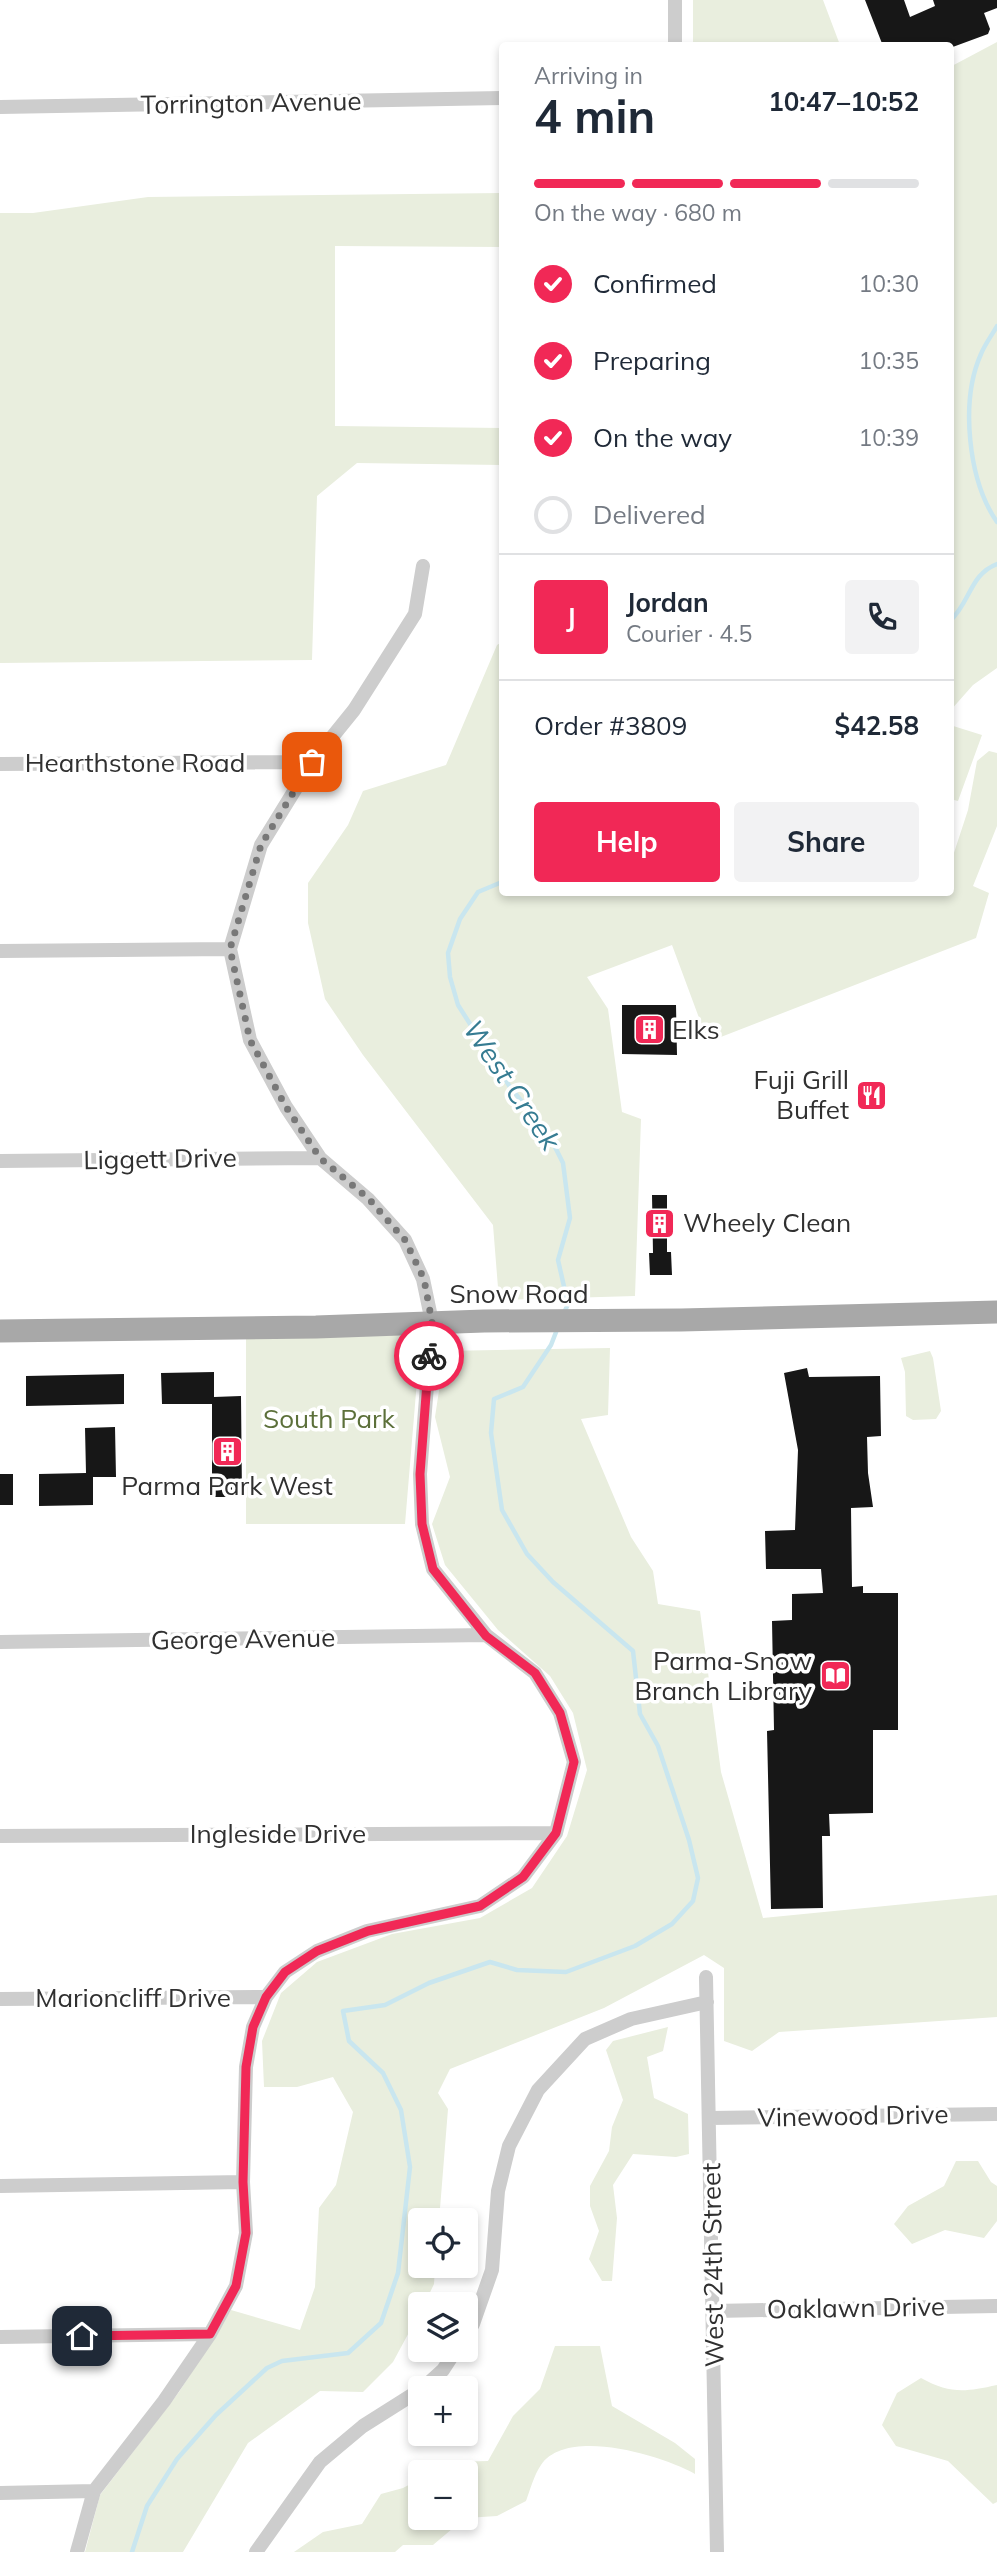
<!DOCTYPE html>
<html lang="en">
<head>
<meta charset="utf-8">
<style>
	body { margin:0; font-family:Mulish,sans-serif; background:#f2f2f3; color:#1f2937; height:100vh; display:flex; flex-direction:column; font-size:26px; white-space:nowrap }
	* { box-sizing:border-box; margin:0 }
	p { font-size:23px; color:#747a83 }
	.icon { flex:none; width:38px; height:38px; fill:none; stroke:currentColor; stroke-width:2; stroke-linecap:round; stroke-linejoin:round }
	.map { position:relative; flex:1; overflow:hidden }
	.drawer { position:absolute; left:499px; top:42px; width:455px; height:854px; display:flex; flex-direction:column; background:#fff; border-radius:7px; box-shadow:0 4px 10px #0003 }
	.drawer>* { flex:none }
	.controls { position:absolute; left:408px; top:2208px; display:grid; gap:14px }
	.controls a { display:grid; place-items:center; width:70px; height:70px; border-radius:7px; background:#fff; box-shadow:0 4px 10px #0003; font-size:35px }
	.pin { position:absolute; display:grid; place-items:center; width:60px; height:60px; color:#fff; margin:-30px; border-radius:14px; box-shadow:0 4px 10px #0006 }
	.courier { position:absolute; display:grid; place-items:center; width:70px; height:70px; margin:-35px; border:5px solid #f12856; border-radius:50%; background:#fff; color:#222; box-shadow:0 2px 9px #0007 }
	.summary em { font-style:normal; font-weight:700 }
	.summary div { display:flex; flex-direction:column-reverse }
	.summary { display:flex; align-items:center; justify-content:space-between; height:119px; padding:0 35px }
	h1 { font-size:46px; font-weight:700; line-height:52px }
	.bar { display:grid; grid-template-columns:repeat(4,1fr); gap:10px 7px; align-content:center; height:84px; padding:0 35px }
	.bar i { height:9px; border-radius:5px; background:#e0e1e3 }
	.bar .selected { background:#f12856 }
	.bar p { grid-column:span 4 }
	.line { display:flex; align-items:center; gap:18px; padding:0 35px; border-top:2px solid #e0e1e3 }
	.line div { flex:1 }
	.round { display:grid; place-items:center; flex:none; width:74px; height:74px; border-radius:7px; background:#f2f2f3 }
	ol { padding:0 35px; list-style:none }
	li { display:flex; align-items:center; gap:21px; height:77px }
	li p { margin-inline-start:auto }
	li .icon { padding:7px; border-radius:50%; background:#f12856; color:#fff; stroke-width:4 }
	li:last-child { color:#747a83 }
	li i { width:38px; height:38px; border:4px solid #e0e1e3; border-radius:50% }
	.action { display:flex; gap:14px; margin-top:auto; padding:14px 35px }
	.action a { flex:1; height:80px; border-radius:7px; background:#f12856; color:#fff; font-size:28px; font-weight:700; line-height:80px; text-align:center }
	.action a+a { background:#f2f2f3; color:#1f2937 }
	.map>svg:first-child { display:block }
</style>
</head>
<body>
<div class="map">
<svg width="997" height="2552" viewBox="0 0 997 2552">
	<rect width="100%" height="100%" fill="#fff"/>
	<path fill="#e9eede" d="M 693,0 L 823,0 L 840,45 L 693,45 Z
		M 997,42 L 997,668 L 973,685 L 950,711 L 950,67 Z
		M 502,193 L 502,247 L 335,246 L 335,426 L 502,428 L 502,465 L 357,463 L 317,496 L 312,660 L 0,663 L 0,213 L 33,213 L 148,197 Z
		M 502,642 L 502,892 L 950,892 L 950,865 L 968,810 L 977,761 L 989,751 L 997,753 L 997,826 L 973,886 L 989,893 L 976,938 L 708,1042 L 672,945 L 587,977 L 608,1009 L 622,1112 L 641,1119 L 635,1296 L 499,1300 L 493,1225 L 363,1055 L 325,999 L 308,923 L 308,883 L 348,825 L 363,791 L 446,765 L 497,645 Z
		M 950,725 L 982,735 L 958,801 L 950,799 Z
		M 421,1333 L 405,1524 L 246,1524 L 246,1335 Z
		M 610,1348 L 608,1415 L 581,1419 L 631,1537 L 653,1571 L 658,1604 L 700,1611 L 721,1772 L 763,1918 L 997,1895 L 997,2017 L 779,2032 L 752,2051 L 724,2041 L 724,1968 L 704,1955 L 604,2008 L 450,2069 L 438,2093 L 448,2109 L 439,2221 L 420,2221 L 420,2266 L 435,2266 L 434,2284 L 424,2305 L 420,2305 L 420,2312 L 393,2362 L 363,2392 L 320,2391 L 248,2443 L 183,2552 L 85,2552 L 100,2495 L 179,2392 L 231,2310 L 300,2330 L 315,2287 L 319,2208 L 336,2185 L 353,2112 L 333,2077 L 297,2087 L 264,2087 L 262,2041 L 281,1993 L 317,1962 L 392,1934 L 480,1918 L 532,1888 L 567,1836 L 587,1770 L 573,1713 L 550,1676 L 498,1630 L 445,1565 L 432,1524 L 450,1477 L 435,1417 L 445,1351 Z
		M 930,1351 L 933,1358 L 941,1411 L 936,1419 L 913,1420 L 906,1416 L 905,1372 L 901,1358 Z
		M 668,2027 L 663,2051 L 647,2057 L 654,2098 L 688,2114 L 689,2154 L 676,2157 L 633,2154 L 613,2185 L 617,2218 L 612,2281 L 602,2281 L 589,2259 L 599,2231 L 590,2206 L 590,2186 L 609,2151 L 612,2127 L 623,2100 L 606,2050 L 613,2041 Z
		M 956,2161 L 978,2161 L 991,2182 L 997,2186 L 997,2221 L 984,2238 L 945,2230 L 912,2244 L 894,2224 L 908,2206 L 944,2186 Z
		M 555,2346 L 600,2346 L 612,2406 L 675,2443 L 695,2459 L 695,2474 C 661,2455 567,2427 541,2465 C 534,2475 530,2490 526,2501 L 497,2516 L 466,2518 L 466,2473 L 430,2473 L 450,2462 L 488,2461 L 513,2416 L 540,2389 Z
		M 921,2378 C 950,2394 965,2392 997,2385 L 997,2502 L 993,2504 L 948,2461 L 896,2446 L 882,2425 L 897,2393 Z
		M 420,2479 L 420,2518 L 465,2518 L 433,2545 L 403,2545 L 395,2552 L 294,2552 L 323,2532 L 362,2524 L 381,2494 L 403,2488 Z"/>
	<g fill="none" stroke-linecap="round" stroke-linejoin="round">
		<path stroke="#c9e6ef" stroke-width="4.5" d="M 997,326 C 992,335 985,344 981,354 C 960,401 968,480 997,522
			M 950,621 C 970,603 970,574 997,564
			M 502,882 L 478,892 L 460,919 L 448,953 L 450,977 L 458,1005 L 510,1087 L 549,1135 L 563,1163 L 570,1218 L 558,1260 L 568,1304 L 564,1313
			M 132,2552 L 147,2506 L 177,2459 L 216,2415 L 267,2368 L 282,2361 L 348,2353 L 381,2323 L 398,2273 L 410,2167 L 401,2110 L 383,2073 L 349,2041 L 343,2011 L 385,2005 L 429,1983 L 490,1962 L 517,1970 L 566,1972 L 635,1946 L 672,1924 L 693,1901 L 698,1878 L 689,1840 L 658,1746 L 640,1714 L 633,1651 L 553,1582 L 527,1554 L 502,1510 L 491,1433 L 494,1399 L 523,1387 L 551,1345 L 558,1327"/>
	</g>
	<path fill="#171717" d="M 865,0 L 904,0 L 910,17 L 935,6 L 933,0 L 997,0 L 997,8 L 984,13 L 990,29 L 988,34 L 950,48 L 950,46 L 883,46 Z
		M 622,1005 L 676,1005 L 677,1055 L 622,1054 Z
		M 652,1195 L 667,1195 L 667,1252 L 671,1252 L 672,1275 L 650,1275 L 649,1253 L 653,1253 Z
		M 807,1368 L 809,1377 L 880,1376 L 881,1436 L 867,1437 L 868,1473 L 873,1507 L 851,1508 L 852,1587 L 863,1586 L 863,1593 L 898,1593 L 898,1730 L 873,1730 L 873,1813 L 829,1814 L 830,1836 L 822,1836 L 823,1908 L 771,1909 L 767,1731 L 774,1730 L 772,1621 L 792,1620 L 792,1594 L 823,1593 L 821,1569 L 766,1569 L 765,1531 L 795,1530 L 798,1450 L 784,1373 Z
		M 214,1372 L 214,1397 L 241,1396 L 242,1497 L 212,1497 L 212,1404 L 162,1404 L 161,1373 Z
		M 124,1374 L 124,1404 L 26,1406 L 26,1376 Z
		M 115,1427 L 116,1477 L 93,1477 L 93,1505 L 39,1506 L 39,1474 L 86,1473 L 85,1428 Z
		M 0,1474 L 13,1474 L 13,1505 L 0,1505 Z"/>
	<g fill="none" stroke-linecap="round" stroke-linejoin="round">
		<path stroke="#cdcdcd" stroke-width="14" d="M 675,0 L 675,46
			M 0,107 L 502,98
			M 0,764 L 312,762
			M 0,951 L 230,949
			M 0,1161 L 320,1158
			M 0,1642 L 486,1635
			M 0,1836 L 556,1833
			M 706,1977 L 717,2552
			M 0,1999 L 266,1997
			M 710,2118 L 997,2114
			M 0,2186 L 243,2182
			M 714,2311 L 997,2306
			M 466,2336 L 473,2324 L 492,2270 L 498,2191 L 509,2146 L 538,2090 L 585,2039 L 631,2019 L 707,2002
			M 0,2337 L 210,2334
			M 422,2389 L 443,2370 L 456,2350
			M 0,2493 L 94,2491
			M 77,2552 L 94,2491 L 164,2401 L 210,2334 L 236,2286 L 246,2233 L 243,2182 L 246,2067 L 253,2027 L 266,1997 L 285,1972 L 317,1951 L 367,1931 L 480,1906 L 523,1877 L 556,1833 L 574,1762 L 560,1713 L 535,1673 L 486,1635 L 433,1569 L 422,1524 L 420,1474 L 432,1322 L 423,1279 L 405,1240 L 368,1199 L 320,1158 L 286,1107 L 250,1040 L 230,949 L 261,845 L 312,762 L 354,710 L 415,614 L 423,566
			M 256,2552 L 320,2462 L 363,2426 L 420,2390"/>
		<path stroke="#a8a8a8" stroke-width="23" d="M 0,1331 L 316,1327 L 484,1321 L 681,1320 L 997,1312"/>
	</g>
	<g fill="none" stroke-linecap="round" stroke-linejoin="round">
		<path stroke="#787878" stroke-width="7" stroke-dasharray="0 12.6" d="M 312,762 L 261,845 L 230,949 L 250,1040 L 286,1107 L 320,1158 L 369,1199 L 405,1240 L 424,1279 L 432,1322 L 429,1356"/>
		<path stroke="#f12856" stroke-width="9" d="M 82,2336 L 210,2334 L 236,2286 L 246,2233 L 243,2182 L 246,2067 L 253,2027 L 266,1997 L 285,1972 L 317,1951 L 368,1931 L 480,1906 L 523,1877 L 556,1833 L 574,1762 L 560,1713 L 535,1673 L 486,1636 L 433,1569 L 422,1524 L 420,1474 L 429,1356"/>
	</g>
	<defs>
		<symbol id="building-square" viewBox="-11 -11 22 22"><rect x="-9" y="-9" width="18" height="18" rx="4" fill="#f12856" stroke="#fff"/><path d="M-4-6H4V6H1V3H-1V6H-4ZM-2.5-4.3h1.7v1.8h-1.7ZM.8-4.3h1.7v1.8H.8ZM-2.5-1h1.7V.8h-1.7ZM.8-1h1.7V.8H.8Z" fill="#fff"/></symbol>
		<symbol id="restaurant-square" viewBox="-11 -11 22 22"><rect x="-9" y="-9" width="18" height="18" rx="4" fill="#f12856" stroke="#fff"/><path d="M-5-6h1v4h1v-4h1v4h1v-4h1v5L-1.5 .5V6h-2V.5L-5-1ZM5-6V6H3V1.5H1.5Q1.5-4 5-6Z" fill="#fff"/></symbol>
		<symbol id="library-square" viewBox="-11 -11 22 22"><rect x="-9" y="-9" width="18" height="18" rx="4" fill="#f12856" stroke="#fff"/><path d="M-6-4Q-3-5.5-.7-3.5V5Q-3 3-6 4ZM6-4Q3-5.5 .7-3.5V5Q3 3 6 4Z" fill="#fff"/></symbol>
	</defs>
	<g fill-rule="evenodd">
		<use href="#building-square" x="632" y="1012" width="35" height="35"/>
		<use href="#restaurant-square" x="854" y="1078" width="35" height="35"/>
		<use href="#building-square" x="642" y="1206" width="35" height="35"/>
		<use href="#building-square" x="210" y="1434" width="35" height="35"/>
		<use href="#library-square" x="818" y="1658" width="35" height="35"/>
	</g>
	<g text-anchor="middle" stroke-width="7" stroke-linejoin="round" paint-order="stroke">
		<g font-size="26" fill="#303030" stroke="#fff">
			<text transform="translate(251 103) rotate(-1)" y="9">Torrington Avenue</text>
			<text x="135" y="772">Hearthstone Road</text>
			<text transform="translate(160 1159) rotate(-1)" y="9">Liggett Drive</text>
			<text x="519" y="1303">Snow Road</text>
			<text transform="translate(243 1639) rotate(-1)" y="9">George Avenue</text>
			<text x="278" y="1843">Ingleside Drive</text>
			<text x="133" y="2007">Marioncliff Drive</text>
			<text transform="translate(853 2116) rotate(-1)" y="9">Vinewood Drive</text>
			<text transform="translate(713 2265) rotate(-91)" y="9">West 24th Street</text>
			<text transform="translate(856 2308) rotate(-1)" y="9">Oaklawn Drive</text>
		</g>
		<g font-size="26" fill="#303030" stroke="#fff" text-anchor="start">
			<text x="672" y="1039">Elks</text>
			<text x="849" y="1089" text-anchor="end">Fuji Grill<tspan x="849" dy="30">Buffet</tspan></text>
			<text x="683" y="1232">Wheely Clean</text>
			<text x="227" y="1495" text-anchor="middle">Parma Park West</text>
			<text x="812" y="1670" text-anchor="end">Parma-Snow<tspan x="812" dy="30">Branch Library</tspan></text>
		</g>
		<g font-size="26" fill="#5c703a" stroke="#fff">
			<text x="329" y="1428">South Park</text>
		</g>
		<g font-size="28" font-style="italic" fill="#367c92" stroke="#fff">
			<text transform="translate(512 1085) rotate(56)" y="10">West Creek</text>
		</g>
	</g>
</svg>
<div class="controls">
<a><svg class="icon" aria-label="locate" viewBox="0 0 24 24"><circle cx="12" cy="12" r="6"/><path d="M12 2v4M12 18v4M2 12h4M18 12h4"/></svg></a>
<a><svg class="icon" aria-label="layers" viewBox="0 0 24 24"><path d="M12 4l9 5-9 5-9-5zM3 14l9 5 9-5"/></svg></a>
<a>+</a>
<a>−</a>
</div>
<div class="pin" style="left:312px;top:762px;background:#ea580c"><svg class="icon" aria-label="bag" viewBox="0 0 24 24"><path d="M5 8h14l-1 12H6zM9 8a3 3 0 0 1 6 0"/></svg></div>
<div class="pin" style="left:82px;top:2336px;background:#1f2937"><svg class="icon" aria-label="home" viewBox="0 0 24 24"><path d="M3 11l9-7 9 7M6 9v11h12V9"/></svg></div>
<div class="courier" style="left:429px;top:1356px"><svg class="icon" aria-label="bike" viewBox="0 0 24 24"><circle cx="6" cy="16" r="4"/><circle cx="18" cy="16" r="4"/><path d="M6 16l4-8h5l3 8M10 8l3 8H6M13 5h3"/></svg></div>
<section class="drawer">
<div class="summary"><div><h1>4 min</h1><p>Arriving in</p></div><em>10:47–10:52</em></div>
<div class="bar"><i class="selected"></i><i class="selected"></i><i class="selected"></i><i></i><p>On the way · 680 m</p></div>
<ol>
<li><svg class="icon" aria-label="check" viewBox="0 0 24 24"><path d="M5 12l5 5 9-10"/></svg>Confirmed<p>10:30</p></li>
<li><svg class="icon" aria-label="check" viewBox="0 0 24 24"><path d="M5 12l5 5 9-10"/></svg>Preparing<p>10:35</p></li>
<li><svg class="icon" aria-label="check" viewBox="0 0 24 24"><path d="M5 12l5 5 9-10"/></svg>On the way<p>10:39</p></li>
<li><i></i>Delivered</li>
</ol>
<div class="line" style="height:126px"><b class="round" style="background:#f12856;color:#fff">J</b><div><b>Jordan</b><p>Courier · 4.5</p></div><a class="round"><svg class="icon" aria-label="phone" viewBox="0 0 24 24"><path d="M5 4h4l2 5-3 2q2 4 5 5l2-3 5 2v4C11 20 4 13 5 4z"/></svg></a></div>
<div class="line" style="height:91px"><div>Order #3809</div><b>$42.58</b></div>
<div class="action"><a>Help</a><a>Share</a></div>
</section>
</div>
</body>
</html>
